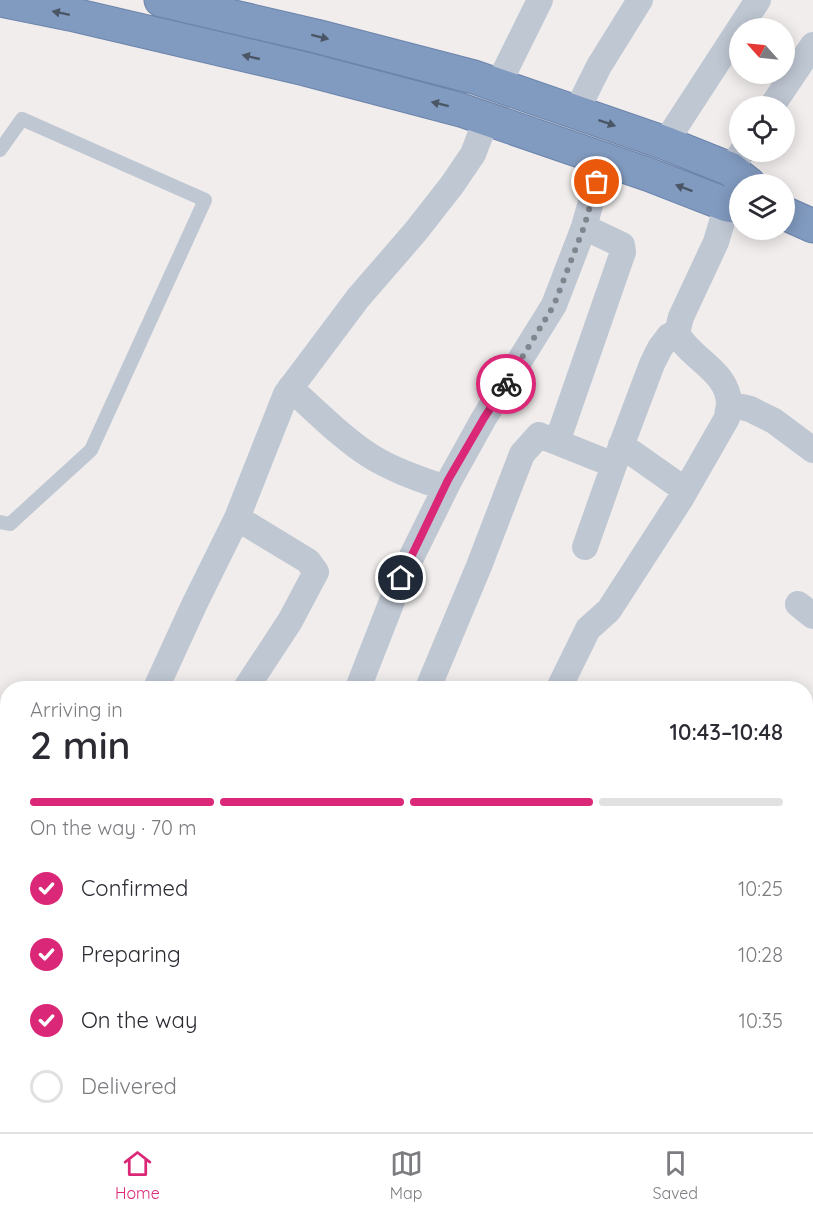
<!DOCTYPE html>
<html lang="en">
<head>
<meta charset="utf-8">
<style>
	body { margin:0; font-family:Quicksand,sans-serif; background:#f2f2f3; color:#2b2b33; height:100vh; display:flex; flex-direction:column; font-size:22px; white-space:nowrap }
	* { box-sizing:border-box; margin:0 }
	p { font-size:20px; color:#7c7c81 }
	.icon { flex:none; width:33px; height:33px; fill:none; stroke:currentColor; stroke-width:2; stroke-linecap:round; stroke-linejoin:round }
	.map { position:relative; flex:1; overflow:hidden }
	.sheet { position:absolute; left:0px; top:681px; width:813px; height:452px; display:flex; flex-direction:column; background:#fff; border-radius:24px 24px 0 0; box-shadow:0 3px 15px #0003 }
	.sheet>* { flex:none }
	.needle { width:39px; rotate:297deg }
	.fabs { position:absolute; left:729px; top:18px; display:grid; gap:12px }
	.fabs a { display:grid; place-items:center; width:66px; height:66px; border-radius:50%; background:#fff; box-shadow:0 3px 15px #0003; font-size:30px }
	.pin { position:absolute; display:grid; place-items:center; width:51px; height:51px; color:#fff; margin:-26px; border:3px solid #fff; border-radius:50%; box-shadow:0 2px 6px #0007 }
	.courier { position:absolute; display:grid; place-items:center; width:60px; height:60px; margin:-30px; border:4px solid #db2777; border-radius:50%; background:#fff; color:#222; box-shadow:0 2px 8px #0007 }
	.headline em { font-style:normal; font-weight:600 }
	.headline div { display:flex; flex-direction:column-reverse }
	.headline { display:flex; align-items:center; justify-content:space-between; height:102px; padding:0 30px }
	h1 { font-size:39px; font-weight:600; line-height:45px }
	.bar { display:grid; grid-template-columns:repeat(4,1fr); gap:9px 6px; align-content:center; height:72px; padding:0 30px }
	.bar i { height:8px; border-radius:4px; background:#e1e1e2 }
	.bar .on { background:#db2777 }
	.bar p { grid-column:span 4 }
	ol { padding:0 30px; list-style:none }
	li { display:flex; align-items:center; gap:18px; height:66px }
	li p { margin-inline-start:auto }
	li .icon { padding:6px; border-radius:50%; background:#db2777; color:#fff; stroke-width:4 }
	li:last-child { color:#7c7c81 }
	li i { width:33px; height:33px; border:3px solid #e1e1e2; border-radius:50% }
	.menu { display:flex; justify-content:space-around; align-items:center; height:84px; border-top:2px solid #e1e1e2; background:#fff; font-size:16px; color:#7c7c81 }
	.menu a { display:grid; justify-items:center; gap:3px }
	.menu .on { color:#db2777 }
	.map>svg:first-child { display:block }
</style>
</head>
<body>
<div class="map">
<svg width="813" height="1132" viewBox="0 0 813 1132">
	<rect width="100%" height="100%" fill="#f0edec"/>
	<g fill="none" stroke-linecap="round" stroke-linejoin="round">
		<defs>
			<path id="highway" d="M 0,0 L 70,14 L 305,69 L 461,110 L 650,175 L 727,205 L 740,207
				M 161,0 L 316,36 L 474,77 L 665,143 L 730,169 L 749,184
				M 784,213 L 813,226"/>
		</defs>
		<use href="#highway" stroke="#6c84ab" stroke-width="35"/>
		<path stroke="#bfc7d3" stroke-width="14" d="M 0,150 L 22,119 L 205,200 L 91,450 L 10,524 L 0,522"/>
		<path stroke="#bfc7d3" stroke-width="26" d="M 498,85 L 540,0
			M 772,106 L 813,45
			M 576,112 L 599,66 L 640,0
			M 665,143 L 758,0
			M 730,169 L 742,152
			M 290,388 C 315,410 344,440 372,457 C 395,471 420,479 445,488
			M 729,404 L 750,409 L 774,421 L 813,450
			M 557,442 L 623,252 L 622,245 L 584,227
			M 621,445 L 685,490
			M 237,518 L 308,561 L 316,572 L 290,621 L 246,688
			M 585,547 L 614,465
			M 798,604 L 813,616
			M 156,688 L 194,605 L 237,518 L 286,394 L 358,298 L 416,231 L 452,185 L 473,154 L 483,128 L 484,117
			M 358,688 L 401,578 L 449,481 L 484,418 L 554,305 L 584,227 L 603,159
			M 428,688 L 479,566 L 522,454 L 539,435 L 614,465 L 652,364 L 660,348 L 669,336 L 677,333
			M 559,688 L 588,629 L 609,610 L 680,500 L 727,418 C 727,413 729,408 729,403 C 728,371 690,359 677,333 L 681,317 L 716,242 L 727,205
			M 0,960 L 8,947
			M 806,985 L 813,977
			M 65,1125 L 74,1132
			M 484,1125 L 492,1132
			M 3,1132 L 8,1124
			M 175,1132 L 180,1125
			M 291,1132 L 292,1129 L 300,1132
			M 314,1132 L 320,1125
			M 711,1132 L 716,1125"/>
		<use href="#highway" stroke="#819abf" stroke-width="33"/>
	</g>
	<defs><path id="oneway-solid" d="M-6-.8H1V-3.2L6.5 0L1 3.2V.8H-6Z" transform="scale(1.5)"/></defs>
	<g fill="#4a5665">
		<use href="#oneway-solid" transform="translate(61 13) rotate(-168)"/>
		<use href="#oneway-solid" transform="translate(320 37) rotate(14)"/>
		<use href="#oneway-solid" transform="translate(251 57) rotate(-167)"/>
		<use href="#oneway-solid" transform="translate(440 104) rotate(-166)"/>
		<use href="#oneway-solid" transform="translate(607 123) rotate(19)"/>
		<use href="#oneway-solid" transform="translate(684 188) rotate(-159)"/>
	</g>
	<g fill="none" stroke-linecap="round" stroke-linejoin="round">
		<path stroke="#80868e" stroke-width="6" stroke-dasharray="0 10.8" d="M 506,384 L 554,305 L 584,227 L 597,182"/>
		<path stroke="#db2777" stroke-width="8" d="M 401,578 L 448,480 L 484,418 L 506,384"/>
	</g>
</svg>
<div class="fabs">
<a><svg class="needle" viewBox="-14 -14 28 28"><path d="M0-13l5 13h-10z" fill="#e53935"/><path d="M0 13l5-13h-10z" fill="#7c7c81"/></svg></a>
<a><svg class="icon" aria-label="locate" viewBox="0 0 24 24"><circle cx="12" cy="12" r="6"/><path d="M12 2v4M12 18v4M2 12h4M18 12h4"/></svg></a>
<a><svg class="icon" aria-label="layers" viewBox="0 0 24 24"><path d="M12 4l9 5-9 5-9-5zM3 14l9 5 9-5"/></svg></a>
</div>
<div class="pin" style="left:597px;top:182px;background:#ea580c"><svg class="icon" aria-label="bag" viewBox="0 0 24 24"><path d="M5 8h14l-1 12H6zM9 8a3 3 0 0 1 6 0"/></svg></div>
<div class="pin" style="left:401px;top:578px;background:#1f2937"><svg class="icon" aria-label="home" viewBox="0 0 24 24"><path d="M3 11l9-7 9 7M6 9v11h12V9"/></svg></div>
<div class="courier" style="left:506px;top:384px"><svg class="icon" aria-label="bike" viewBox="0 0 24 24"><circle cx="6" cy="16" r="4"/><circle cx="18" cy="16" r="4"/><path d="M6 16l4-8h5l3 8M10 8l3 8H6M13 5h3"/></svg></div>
<section class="sheet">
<div class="headline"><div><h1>2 min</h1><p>Arriving in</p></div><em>10:43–10:48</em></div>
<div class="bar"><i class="on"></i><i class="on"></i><i class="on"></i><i></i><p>On the way · 70 m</p></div>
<ol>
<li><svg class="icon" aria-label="check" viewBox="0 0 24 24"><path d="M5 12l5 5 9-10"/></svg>Confirmed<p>10:25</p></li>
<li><svg class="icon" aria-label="check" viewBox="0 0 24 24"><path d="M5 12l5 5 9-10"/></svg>Preparing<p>10:28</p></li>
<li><svg class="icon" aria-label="check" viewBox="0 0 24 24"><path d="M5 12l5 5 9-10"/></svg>On the way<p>10:35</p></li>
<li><i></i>Delivered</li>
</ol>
</section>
</div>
<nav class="menu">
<a class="on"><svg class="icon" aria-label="home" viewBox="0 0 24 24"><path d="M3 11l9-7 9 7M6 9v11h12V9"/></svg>Home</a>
<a><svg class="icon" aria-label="map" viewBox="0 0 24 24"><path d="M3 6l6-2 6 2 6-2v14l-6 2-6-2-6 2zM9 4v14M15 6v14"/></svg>Map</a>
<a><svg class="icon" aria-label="saved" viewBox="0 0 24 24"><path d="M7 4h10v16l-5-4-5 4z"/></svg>Saved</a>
</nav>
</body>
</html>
